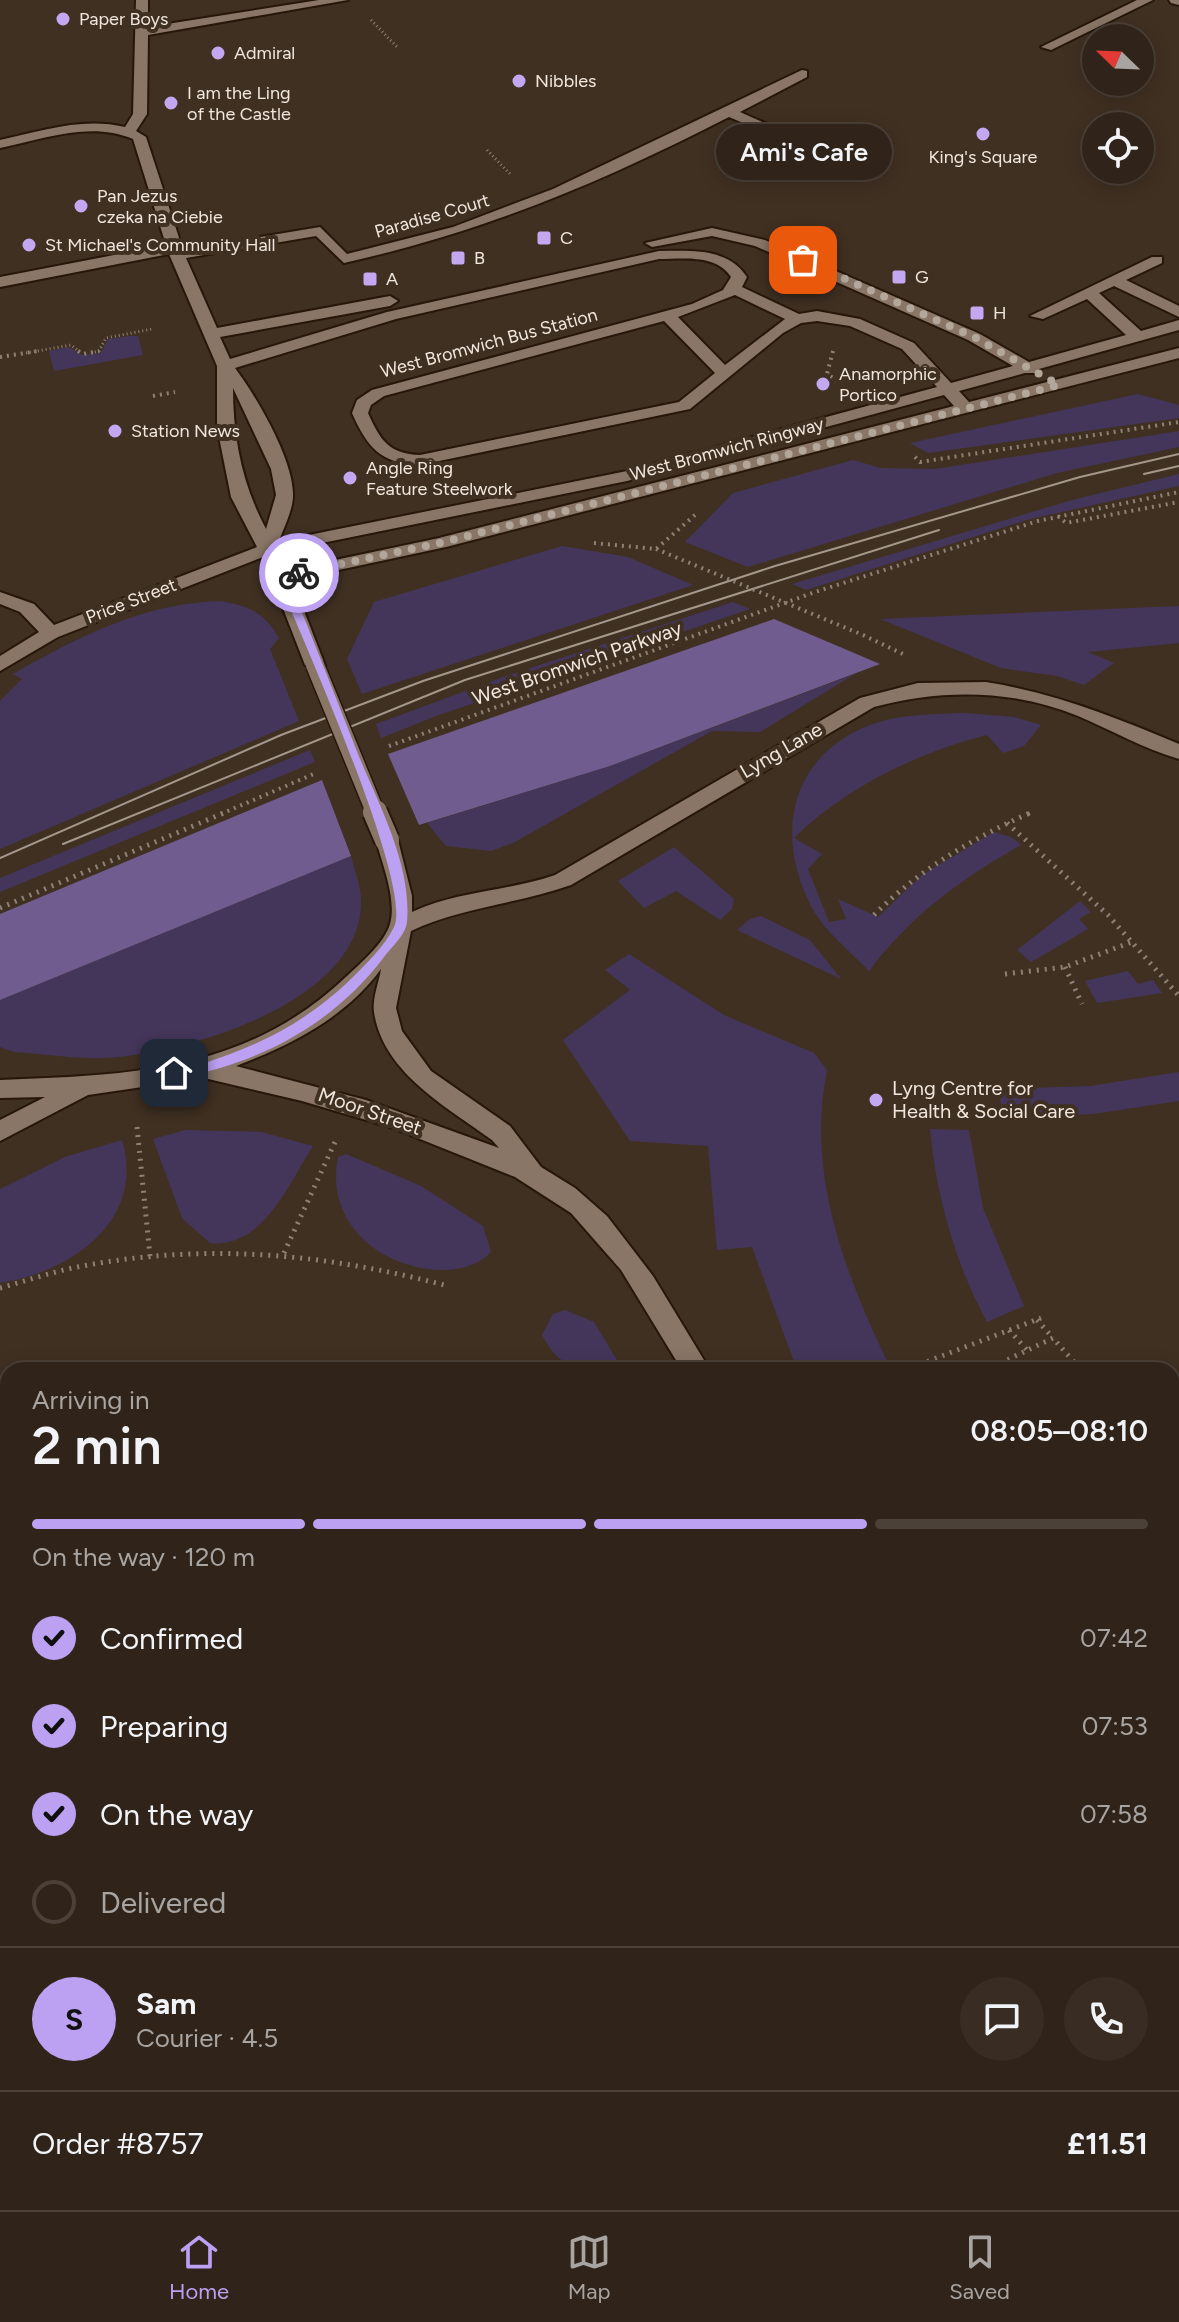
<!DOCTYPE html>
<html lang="en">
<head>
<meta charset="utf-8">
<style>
	body { margin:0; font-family:Figtree,sans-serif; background:#382c23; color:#f1f3f6; height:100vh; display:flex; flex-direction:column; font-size:30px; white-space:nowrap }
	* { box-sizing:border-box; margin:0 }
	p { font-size:26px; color:#a8a4a2 }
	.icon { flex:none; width:44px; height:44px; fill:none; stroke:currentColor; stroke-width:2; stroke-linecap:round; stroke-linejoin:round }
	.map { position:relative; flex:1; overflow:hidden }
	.details { position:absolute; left:0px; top:1362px; width:1180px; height:848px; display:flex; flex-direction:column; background:#30241a; border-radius:24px 24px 0 0; box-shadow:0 4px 20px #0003,0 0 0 2px #4b4139 }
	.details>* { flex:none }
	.needle { width:52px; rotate:293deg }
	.fabs { position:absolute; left:1082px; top:24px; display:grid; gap:16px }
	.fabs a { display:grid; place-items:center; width:72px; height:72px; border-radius:50%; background:#30241a; box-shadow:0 4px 20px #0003,0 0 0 2px #4b4139; font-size:40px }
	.pin { position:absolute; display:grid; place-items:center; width:68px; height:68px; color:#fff; margin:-34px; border-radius:16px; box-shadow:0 4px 12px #0006 }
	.courier { position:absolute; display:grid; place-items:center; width:80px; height:80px; margin:-40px; border:6px solid #bca0f2; border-radius:50%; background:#fff; color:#222; box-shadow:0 2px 10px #0007 }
	.bubble { position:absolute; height:56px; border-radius:28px; background:#30241a; box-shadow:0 4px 20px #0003,0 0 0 2px #4b4139; font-size:26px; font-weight:600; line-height:56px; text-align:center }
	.head em { font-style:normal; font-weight:600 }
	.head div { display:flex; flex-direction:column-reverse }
	.head { display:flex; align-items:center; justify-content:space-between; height:136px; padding:0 32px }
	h1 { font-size:52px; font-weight:600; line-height:60px }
	.bar { display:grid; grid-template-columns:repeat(4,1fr); gap:12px 8px; align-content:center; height:96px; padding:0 32px }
	.bar i { height:10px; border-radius:6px; background:#4b4139 }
	.bar .on { background:#bca0f2 }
	.bar p { grid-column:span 4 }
	.line { display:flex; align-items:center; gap:20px; padding:0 32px; border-top:2px solid #4b4139 }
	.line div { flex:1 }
	.round { display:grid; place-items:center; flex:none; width:84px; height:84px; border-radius:42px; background:#382c23 }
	ol { padding:0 32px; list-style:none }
	li { display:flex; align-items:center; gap:24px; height:88px }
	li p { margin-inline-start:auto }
	li .icon { padding:8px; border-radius:50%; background:#bca0f2; color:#111; stroke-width:4 }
	li:last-child { color:#a8a4a2 }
	li i { width:44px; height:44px; border:4px solid #4b4139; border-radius:50% }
	.tabs { display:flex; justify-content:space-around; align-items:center; height:112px; border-top:2px solid #4b4139; background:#30241a; font-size:22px; color:#a8a4a2 }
	.tabs a { display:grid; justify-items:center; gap:4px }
	.tabs .on { color:#bca0f2 }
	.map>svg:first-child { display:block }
</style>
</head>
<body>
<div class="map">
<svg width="1179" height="2210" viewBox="0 0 1179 2210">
	<rect width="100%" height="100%" fill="#403022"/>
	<path fill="#44365a" d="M 130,336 L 138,336 L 143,355 L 54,371 L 49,351 L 69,347 L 82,355 L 101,353 L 108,339 Z
		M 1138,394 L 1179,405 L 1179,418 L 928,453 L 910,443 Z
		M 1179,431 L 1179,447 L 1057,473 L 748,567 L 685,542 L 733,493 L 853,460 L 881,468 L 935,469 Z
		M 1179,474 L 1179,486 L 1030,519 L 806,590 L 792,584 L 1072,500 Z
		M 562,546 L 628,557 L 693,585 L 362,694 L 347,659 L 374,602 Z
		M 220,601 C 249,606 264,612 279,638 L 270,649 L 299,721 L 0,849 L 0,701 L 22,679 L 13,674 C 78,637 144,603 220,601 Z
		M 733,602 L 750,609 L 436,716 L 381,738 L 376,724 L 506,676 Z
		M 1179,606 L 1179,643 L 1088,652 L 1114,663 L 1084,685 L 1057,676 L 1001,668 L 880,619 Z
		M 855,674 L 760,732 L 712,731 L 513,843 L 491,851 L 446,846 L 427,823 L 610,766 Z
		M 965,713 L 1014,717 L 1041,725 L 1024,746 L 1003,753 L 987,735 C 917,753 846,787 794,838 L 822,854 L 808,869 L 829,922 L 846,919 L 838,899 L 878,917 L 922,875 L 994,832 L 1011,837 L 1021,845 C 962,878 910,916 869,971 C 850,951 824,931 811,906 C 772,830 793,749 879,722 C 906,714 936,714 965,713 Z
		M 310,750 L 315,762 L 0,892 L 0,878 Z
		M 674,847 L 734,899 L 732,909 L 720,920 L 676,891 L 644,908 L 618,881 Z
		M 351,856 C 354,869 360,884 361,898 C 366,1001 186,1054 106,1058 C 76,1059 44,1054 14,1052 L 0,1047 L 0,1000 Z
		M 1080,901 L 1091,912 L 1079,919 L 1088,929 L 1031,962 L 1017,950 Z
		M 761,916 L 810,940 L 841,979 L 737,930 L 750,919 Z
		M 629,954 L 724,1015 L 814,1053 L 827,1070 C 806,1172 844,1271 887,1361 L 863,1370 L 797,1370 L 752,1247 L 717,1250 L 708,1146 L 630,1141 L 563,1040 L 630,990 L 605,970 Z
		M 1128,971 L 1138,984 L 1153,980 L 1162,993 L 1097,1003 L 1085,981 Z
		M 1179,1072 L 1179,1101 L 1093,1114 L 1022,1117 L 1001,1106 L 999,1089 L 1090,1086 Z
		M 930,1129 L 969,1130 L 983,1208 L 1024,1306 L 987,1322 C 955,1263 936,1195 930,1129 Z
		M 185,1130 L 261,1132 L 313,1146 C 289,1183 263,1249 210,1243 L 182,1218 L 153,1139 Z
		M 122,1140 C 146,1221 71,1272 0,1283 L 0,1189 L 65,1157 Z
		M 346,1154 L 421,1186 L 483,1226 L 491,1252 C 475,1269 450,1272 428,1269 C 371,1261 326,1217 338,1157 Z
		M 565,1310 L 594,1322 L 623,1370 C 585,1370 562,1374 542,1335 L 553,1314 Z"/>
	<path fill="#705c8f" d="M 774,619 L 880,664 L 610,766 L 419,825 L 388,754 Z
		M 322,780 L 351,856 L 0,1000 L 0,914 Z"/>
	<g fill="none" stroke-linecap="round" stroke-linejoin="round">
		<defs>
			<path id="minor" d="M 136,0 L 148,0 L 148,27 L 319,0 L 348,0 L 148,35 L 147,114 L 136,131 L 146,137 L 183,250 L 320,227 L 347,254 L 453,227 L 553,189 L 802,70 L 807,71 L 807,77 L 740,112 L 832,153 L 820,156 L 729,117 C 600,183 486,231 344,263 L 316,236 L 186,258 L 217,328 L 390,296 L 398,301 L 390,306 L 220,337 L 230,359 L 387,312 L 659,251 C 691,251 727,247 747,277 L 742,287 L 799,314 L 817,311 L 860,319 L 914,343 L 951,383 L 1013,366 L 968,340 L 755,246 L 712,236 L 652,247 L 645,243 L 712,228 L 765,240 L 980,334 L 1029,362 L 1126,335 L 1087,299 L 1043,319 L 1030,316 L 1152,257 L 1162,257 L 1162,263 L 1126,280 L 1179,306 L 1179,317 L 1114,286 L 1099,293 L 1141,331 L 1179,320 L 1179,330 L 1039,369 L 1038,373 L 1025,373 L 959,391 L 969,402 L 1179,348 L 1179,358 L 446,547 L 292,580 L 325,665 L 322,669 L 315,671 L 305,665 L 263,557 L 58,637 L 0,671 L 0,656 L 39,632 L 20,612 L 0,604 L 0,592 L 34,604 L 54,625 L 257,547 L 231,497 L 217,427 L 217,366 L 169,254 L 0,287 L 0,277 L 166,245 L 133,139 C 90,121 44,139 0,148 L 0,140 C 42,131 82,117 125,127 L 133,114 ZM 659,259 C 683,259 716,254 731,277 L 723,290 L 692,304 L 372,390 L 357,400 L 352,413 C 367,447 381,464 420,465 L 690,409 L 783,333 L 801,323 L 817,321 L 850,326 L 902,349 L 937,387 L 627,471 L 279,541 C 284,527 294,508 293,493 C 292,457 256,396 235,368 L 396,319 ZM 735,295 L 785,319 L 725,365 L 678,317 ZM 664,321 L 715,373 L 679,402 L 420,455 C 389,454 380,440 368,413 L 371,405 L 384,396 ZM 233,388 L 271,469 L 276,495 L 266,529 C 242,484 233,438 233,388 ZM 944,395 L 954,406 L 439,538 L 288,570 L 278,552 L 627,481 Z
				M 1137,0 L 1153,0 L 1051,50 L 1041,47 Z
				M 1169,0 L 1179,0 L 1179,5 L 1171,3 Z
				M 986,682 C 1055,693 1115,717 1179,744 L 1179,759 C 1144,749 1111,730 1078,716 C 1012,689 941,689 874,707 L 571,885 C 518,904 461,907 411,931 L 396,1008 L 402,1031 L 431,1071 L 510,1126 L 541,1167 L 575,1188 L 607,1216 L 653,1276 L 710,1370 L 682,1370 L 621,1270 L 571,1213 L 515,1177 L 390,1127 L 302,1101 L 204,1078 L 88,1095 L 0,1141 L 0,1120 L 45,1097 L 0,1098 L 0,1080 C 133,1075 246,1072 347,976 C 361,963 385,942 390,924 C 397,899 382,864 376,840 L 380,835 L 387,833 L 398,840 L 412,896 L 412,912 C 457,891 509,891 555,875 L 860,698 L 918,683 ZM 381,969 C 379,982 372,999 374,1012 C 383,1073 447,1107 492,1140 L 499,1148 L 366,1100 L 236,1066 C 291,1045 345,1018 381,969 Z
				M 1179,2029 L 1179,2107 L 1172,2104 L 1172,2032 Z
				M 1179,2170 L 1179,2206 L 1172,2209 L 1159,2203 L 1157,2210 L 1103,2210 L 1106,2202 L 1172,2202 L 1172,2173 Z"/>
		</defs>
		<use href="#minor" stroke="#26170a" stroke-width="4"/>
		<path stroke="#8e8175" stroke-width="3" stroke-dasharray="1 3" stroke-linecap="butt" d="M 371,20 L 398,48
			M 487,150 L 511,175
			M 26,353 L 71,345 L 81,353
			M 91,353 L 99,351 L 106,338 L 152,329"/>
		<path stroke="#8e8175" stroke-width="4" stroke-dasharray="2 5" stroke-linecap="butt" d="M 78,351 L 83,354 L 99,351
			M 833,351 L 827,374 L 839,382
			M 0,357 L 38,351
			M 153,396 L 175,392
			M 915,457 L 920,462 L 1179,422
			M 1058,516 L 1066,523 L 1179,502
			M 594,543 L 656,549 L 695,515
			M 863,635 L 903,654
			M 389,746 L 815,592 L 1038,521 L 1179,492
			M 221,814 L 316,773
			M 1028,814 L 1032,812"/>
		<path stroke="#8e8175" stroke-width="5" stroke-dasharray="2 6" stroke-linecap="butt" d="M 1007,823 L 1108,915 L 1179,996
			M 0,908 L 226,812
			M 874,915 C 920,869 973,838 1032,812
			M 1065,967 L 1082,1004
			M 1005,974 L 1065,967 L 1132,942
			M 137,1127 L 150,1256
			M 284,1253 L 335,1142
			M 0,1288 C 29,1280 58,1270 88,1265 C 210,1243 325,1254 444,1285
			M 1037,1320 L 1053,1338
			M 1009,1330 L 1027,1350
			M 905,1370 L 1041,1318
			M 986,1370 L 1053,1338 L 1081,1370
			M 0,1399 L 8,1400"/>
		<path stroke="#8e8175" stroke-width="7" stroke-dasharray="3 8" stroke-linecap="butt" d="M 1172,1453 L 1179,1458
			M 4,1672 L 8,1672
			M 0,1712 L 8,1712
			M 0,1823 L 8,1822
			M 0,1966 L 8,1966
			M 2,2019 L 8,1980"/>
		<use href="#minor" fill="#897666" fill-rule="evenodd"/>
		<path stroke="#a4978c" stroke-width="2" d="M 1144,474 L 1179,466
			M 63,844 L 465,680 L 939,530
			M 0,858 L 281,735 L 423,681 L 775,566 L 1080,477 L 1179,454"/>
		<defs>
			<path id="minor-bridge-far1" d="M 315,665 L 376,814"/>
			<path id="minor-bridge" d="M 375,812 L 387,840"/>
		</defs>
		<use href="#minor-bridge-far1" stroke="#26170a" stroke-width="21" stroke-linecap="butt"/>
		<use href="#minor-bridge" stroke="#26170a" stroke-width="28" stroke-linecap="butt"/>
		<path stroke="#8e8175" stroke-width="4" stroke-dasharray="2 5" stroke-linecap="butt" d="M 656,549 L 863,635"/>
		<use href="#minor-bridge-far1" stroke="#897666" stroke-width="18"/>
		<use href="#minor-bridge" stroke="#897666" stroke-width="24"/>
	</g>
	<path fill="#bca0f2" d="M 299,570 L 303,575 L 288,578 C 312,637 335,695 358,754 C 379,805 412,865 407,922 C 406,934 392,947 384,957 C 334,1024 256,1066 174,1078 L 167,1073 L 169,1070 C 181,1066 194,1066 205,1063 C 264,1043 306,1022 351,979 C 366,964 385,946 394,927 C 414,886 299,631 277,577 Z"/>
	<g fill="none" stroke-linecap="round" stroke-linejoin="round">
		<path stroke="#b3a79c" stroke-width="8" stroke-dasharray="0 14.4" d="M 299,573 L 440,543 L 1059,385 L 974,337 L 803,260"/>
	</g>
	<g fill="#c4a7f1" stroke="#403022" stroke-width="3">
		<circle cx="63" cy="19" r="8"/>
		<circle cx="218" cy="53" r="8"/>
		<circle cx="519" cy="81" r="8"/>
		<circle cx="171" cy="103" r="8"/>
		<circle cx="983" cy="134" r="8"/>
		<circle cx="81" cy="206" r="8"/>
		<rect x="536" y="230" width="16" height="16" rx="4"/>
		<circle cx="29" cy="245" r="8"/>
		<rect x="450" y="250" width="16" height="16" rx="4"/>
		<rect x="891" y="269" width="16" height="16" rx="4"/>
		<rect x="362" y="271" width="16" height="16" rx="4"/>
		<rect x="969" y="305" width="16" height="16" rx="4"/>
		<circle cx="823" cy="384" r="8"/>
		<circle cx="115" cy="431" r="8"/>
		<circle cx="350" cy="478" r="8"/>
		<circle cx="876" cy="1100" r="8"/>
	</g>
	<g text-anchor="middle" stroke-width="8" stroke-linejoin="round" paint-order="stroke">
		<g font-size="18" fill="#f1e7de" stroke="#403022" text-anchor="start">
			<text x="79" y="25">Paper Boys</text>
			<text x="234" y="59">Admiral</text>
			<text x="535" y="87">Nibbles</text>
			<text x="187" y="99">I am the Ling<tspan x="187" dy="21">of the Castle</tspan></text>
			<text x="983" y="163" text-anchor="middle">King's Square</text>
			<text x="97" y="202">Pan Jezus<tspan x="97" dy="21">czeka na Ciebie</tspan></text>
			<text x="560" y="244">C</text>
			<text x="45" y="251">St Michael's Community Hall</text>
			<text x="474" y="264">B</text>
			<text x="915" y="283">G</text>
			<text x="386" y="285">A</text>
			<text x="993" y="319">H</text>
			<text x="839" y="380">Anamorphic<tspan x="839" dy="21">Portico</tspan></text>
			<text x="131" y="437">Station News</text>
			<text x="366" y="474">Angle Ring<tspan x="366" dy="21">Feature Steelwork</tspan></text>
		</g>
		<g font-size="18" fill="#f1e7de" stroke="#403022">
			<text transform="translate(432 216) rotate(-16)" y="6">Paradise Court</text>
			<text transform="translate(489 343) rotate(-15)" y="6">West Bromwich Bus Station</text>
			<text transform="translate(727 449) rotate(-15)" y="6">West Bromwich Ringway</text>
			<text transform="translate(131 601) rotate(-21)" y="6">Price Street</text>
		</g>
		<g font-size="20" fill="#f1e7de" stroke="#403022">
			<text transform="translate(577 663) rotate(-19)" y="7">West Bromwich Parkway</text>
			<text transform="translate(781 750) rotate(-30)" y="7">Lyng Lane</text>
			<text transform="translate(370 1111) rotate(19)" y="7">Moor Street</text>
		</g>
		<g font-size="20" fill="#f1e7de" stroke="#403022" text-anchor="start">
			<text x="892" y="1095">Lyng Centre for<tspan x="892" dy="23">Health &amp; Social Care</tspan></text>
		</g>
	</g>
</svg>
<div class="fabs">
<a><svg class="needle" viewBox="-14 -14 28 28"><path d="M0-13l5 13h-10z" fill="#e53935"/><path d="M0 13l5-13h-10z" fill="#a8a4a2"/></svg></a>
<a><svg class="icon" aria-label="locate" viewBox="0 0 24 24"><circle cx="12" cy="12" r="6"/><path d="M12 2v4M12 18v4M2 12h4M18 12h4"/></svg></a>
</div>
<div class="pin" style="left:803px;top:260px;background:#ea580c"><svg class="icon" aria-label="bag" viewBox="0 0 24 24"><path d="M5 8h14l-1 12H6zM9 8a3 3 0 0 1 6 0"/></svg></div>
<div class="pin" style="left:174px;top:1073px;background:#1f2937"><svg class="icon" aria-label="home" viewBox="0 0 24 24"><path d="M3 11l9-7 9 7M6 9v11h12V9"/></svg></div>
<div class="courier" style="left:299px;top:573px"><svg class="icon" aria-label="bike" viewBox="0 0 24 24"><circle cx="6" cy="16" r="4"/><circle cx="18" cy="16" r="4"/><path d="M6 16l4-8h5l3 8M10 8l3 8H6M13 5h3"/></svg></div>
<div class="bubble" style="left:716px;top:124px;width:176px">Ami's Cafe</div>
<section class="details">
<div class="head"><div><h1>2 min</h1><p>Arriving in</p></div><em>08:05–08:10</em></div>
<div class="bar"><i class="on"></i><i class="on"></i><i class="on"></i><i></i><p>On the way · 120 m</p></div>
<ol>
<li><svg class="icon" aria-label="check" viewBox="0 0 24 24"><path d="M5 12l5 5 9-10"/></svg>Confirmed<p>07:42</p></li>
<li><svg class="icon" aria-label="check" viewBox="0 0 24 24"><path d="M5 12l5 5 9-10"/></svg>Preparing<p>07:53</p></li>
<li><svg class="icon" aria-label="check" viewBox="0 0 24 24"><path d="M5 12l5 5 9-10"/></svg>On the way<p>07:58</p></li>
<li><i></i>Delivered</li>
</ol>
<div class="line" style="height:144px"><b class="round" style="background:#bca0f2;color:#111">S</b><div><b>Sam</b><p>Courier · 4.5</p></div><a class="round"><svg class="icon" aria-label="chat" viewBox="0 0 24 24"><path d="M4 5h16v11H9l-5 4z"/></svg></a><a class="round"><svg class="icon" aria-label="phone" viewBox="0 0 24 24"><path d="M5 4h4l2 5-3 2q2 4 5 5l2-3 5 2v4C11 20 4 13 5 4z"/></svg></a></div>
<div class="line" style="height:104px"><div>Order #8757</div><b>£11.51</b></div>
</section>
</div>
<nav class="tabs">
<a class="on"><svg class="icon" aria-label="home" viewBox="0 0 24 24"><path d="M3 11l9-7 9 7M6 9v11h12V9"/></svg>Home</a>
<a><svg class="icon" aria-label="map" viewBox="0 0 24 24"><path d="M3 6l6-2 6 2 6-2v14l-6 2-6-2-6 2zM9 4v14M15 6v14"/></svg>Map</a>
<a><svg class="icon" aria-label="saved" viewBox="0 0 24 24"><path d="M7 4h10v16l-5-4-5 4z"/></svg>Saved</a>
</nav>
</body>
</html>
